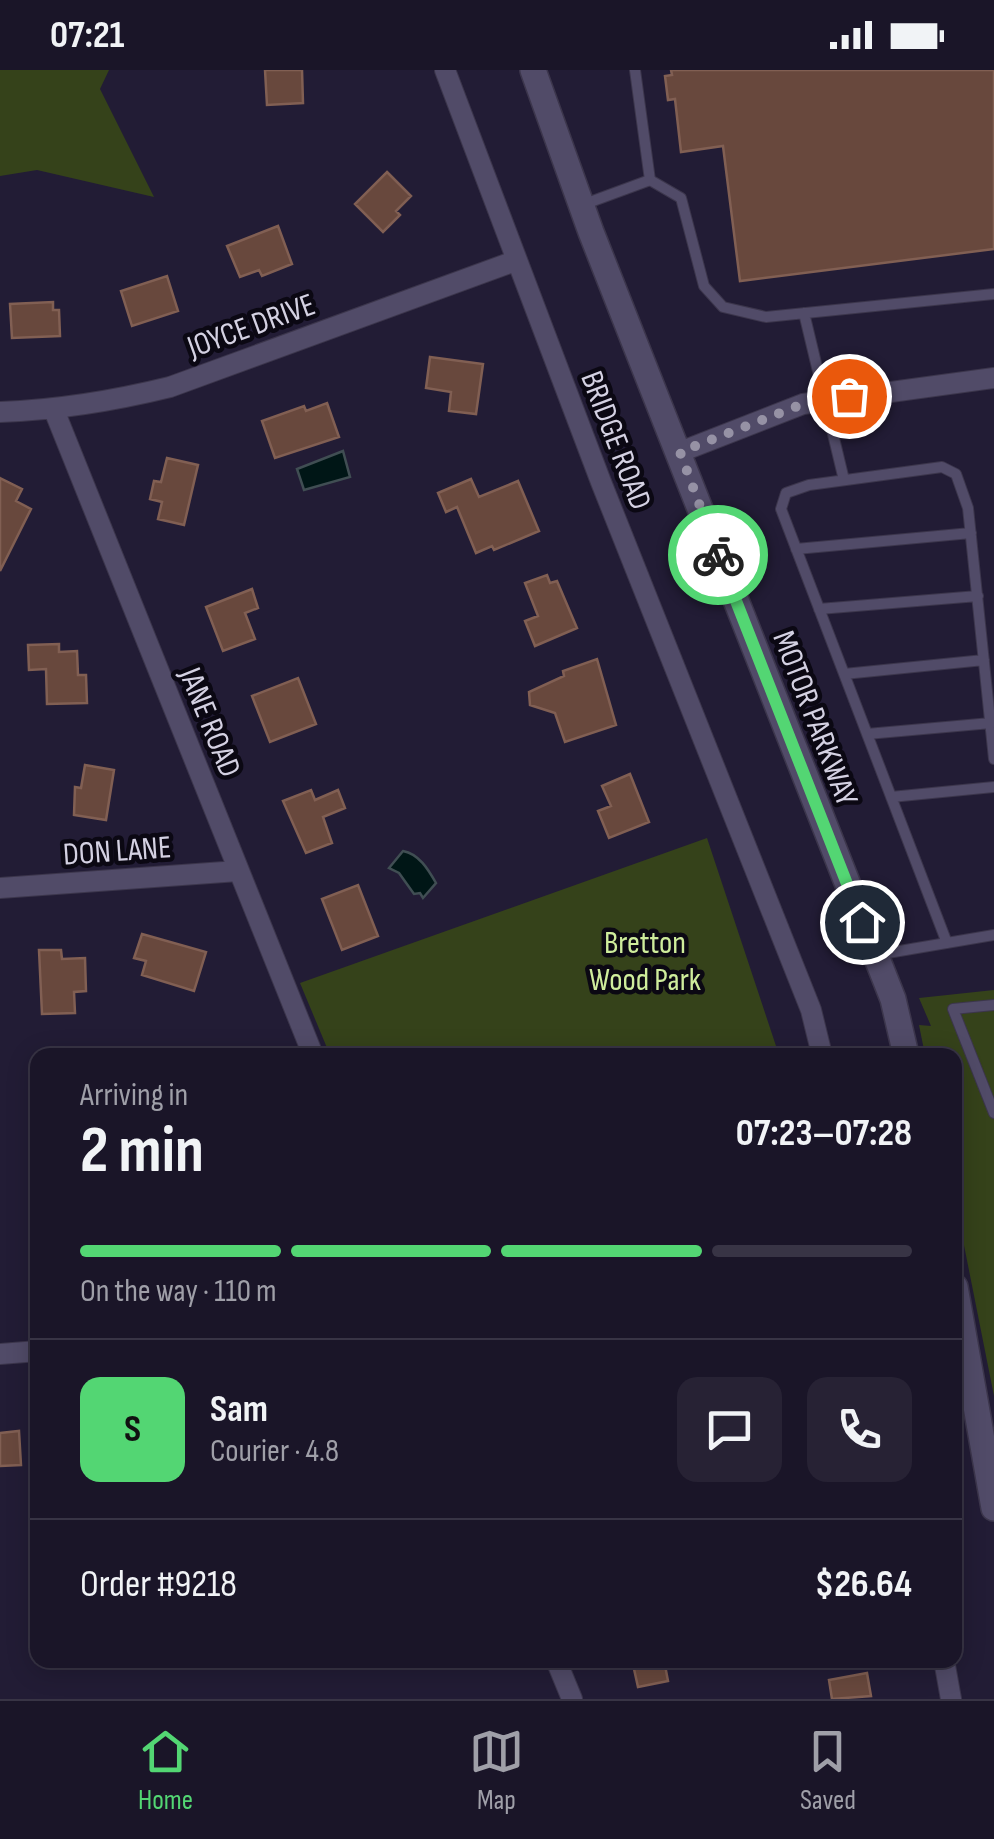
<!DOCTYPE html>
<html lang="en">
<head>
<meta charset="utf-8">
<style>
	body { margin:0; font-family:"Sofia Sans Condensed",sans-serif; background:#272234; color:#f1f3f6; height:100vh; display:flex; flex-direction:column; font-size:38px; white-space:nowrap }
	* { box-sizing:border-box; margin:0 }
	p { font-size:32px; color:#9f9fa8 }
	.icon { flex:none; width:55px; height:55px; fill:none; stroke:currentColor; stroke-width:2; stroke-linecap:round; stroke-linejoin:round }
	.map { position:relative; flex:1; overflow:hidden }
	.drawer { position:absolute; left:30px; top:978px; width:932px; height:620px; display:flex; flex-direction:column; background:#1a1528; border-radius:20px; box-shadow:0 5px 25px #0003,0 0 0 2px #383445 }
	.drawer>* { flex:none }
	.pin { position:absolute; display:grid; place-items:center; width:85px; height:85px; color:#fff; margin:-42px; border:5px solid #fff; border-radius:50%; box-shadow:0 2px 10px #0007 }
	.courier { position:absolute; display:grid; place-items:center; width:100px; height:100px; margin:-50px; border:8px solid #53d673; border-radius:50%; background:#fff; color:#222; box-shadow:0 2px 12px #0007 }
	.overview em { font-style:normal; font-weight:700 }
	.overview div { display:flex; flex-direction:column-reverse }
	.overview { display:flex; align-items:center; justify-content:space-between; height:170px; padding:0 50px }
	h1 { font-size:65px; font-weight:700; line-height:75px }
	.bar { display:grid; grid-template-columns:repeat(4,1fr); gap:15px 10px; align-content:center; height:120px; padding:0 50px }
	.bar i { height:12px; border-radius:8px; background:#383445 }
	.bar .active { background:#53d673 }
	.bar p { grid-column:span 4 }
	.line { display:flex; align-items:center; gap:25px; padding:0 50px; border-top:2px solid #383445 }
	.line div { flex:1 }
	.round { display:grid; place-items:center; flex:none; width:105px; height:105px; border-radius:20px; background:#272234 }
	.status { display:flex; justify-content:space-between; align-items:center; height:70px; padding:0 50px; background:#1a1528; direction:ltr }
	.status svg { height:28px; fill:currentColor }
	.dock { display:flex; justify-content:space-around; align-items:center; height:140px; border-top:2px solid #383445; background:#1a1528; font-size:28px; color:#9f9fa8 }
	.dock a { display:grid; justify-items:center; gap:5px }
	.dock .active { color:#53d673 }
	.map>svg:first-child { display:block }
</style>
</head>
<body>
<div class="status"><b>07:21</b><svg viewBox="0 0 49 12"><path d="M0 12V9h3v3zM5 12V6h3v6zM10 12V3h3v9zM15 12V0h3v12zM26 1h20v11H26zM47 4h2v5h-2z"/></svg></div>
<div class="map">
<svg width="994" height="1629" viewBox="0 0 994 1629">
	<rect width="100%" height="100%" fill="#221c35"/>
	<path fill="#35421a" d="M 0,0 L 109,0 L 100,19 L 154,127 L 37,100 L 0,106 Z
		M 707,768 L 779,985 L 330,985 L 300,913 Z
		M 994,920 L 994,1326 L 955,1130 L 955,985 L 925,985 L 919,955 L 931,956 L 919,928 Z"/>
	<path fill="#001616" stroke="#404e53" stroke-width="2.5" d="M 343,381 L 350,407 L 304,420 L 297,399 Z
		M 403,781 C 419,784 428,799 436,813 L 423,828 L 420,823 L 414,824 L 399,803 L 389,798 Z"/>
	<path fill="#68483d" stroke="#815f53" stroke-width="2.5" d="M 265,0 L 302,0 L 303,33 L 267,35 Z
		M 671,0 L 994,0 L 994,179 L 740,211 L 723,76 L 681,82 L 675,29 L 668,30 L 665,6 L 672,5 Z
		M 387,102 L 411,126 L 396,141 L 400,145 L 383,162 L 355,134 Z
		M 278,156 L 292,194 L 262,206 L 259,200 L 240,207 L 227,176 Z
		M 167,206 L 178,241 L 132,256 L 121,221 Z
		M 53,232 L 53,240 L 59,240 L 60,266 L 12,268 L 10,234 Z
		M 430,287 L 483,294 L 476,344 L 449,341 L 451,322 L 426,318 Z
		M 327,333 L 339,367 L 275,388 L 262,351 L 304,336 L 306,341 Z
		M 167,388 L 198,395 L 184,455 L 158,449 L 162,432 L 150,429 L 154,411 L 161,412 Z
		M 0,408 L 22,419 L 16,431 L 31,439 L 0,501 Z
		M 471,409 L 479,427 L 518,411 L 539,461 L 494,480 L 492,476 L 476,483 L 457,437 L 446,442 L 438,423 Z
		M 547,505 L 550,513 L 557,511 L 577,558 L 535,576 L 525,551 L 538,546 L 525,513 Z
		M 252,519 L 258,538 L 245,543 L 255,569 L 223,581 L 206,537 Z
		M 59,574 L 59,582 L 77,581 L 78,605 L 86,605 L 87,633 L 47,634 L 46,599 L 29,600 L 28,575 Z
		M 597,589 L 616,655 L 565,672 L 555,643 L 530,635 L 529,622 L 564,606 L 563,601 Z
		M 298,608 L 316,654 L 270,672 L 252,626 Z
		M 85,695 L 114,700 L 106,750 L 74,745 L 75,717 L 81,718 Z
		M 630,704 L 649,752 L 609,768 L 598,741 L 611,736 L 602,716 Z
		M 311,720 L 315,730 L 338,720 L 345,738 L 323,747 L 332,773 L 306,783 L 283,731 Z
		M 358,815 L 378,866 L 342,880 L 322,829 Z
		M 142,864 L 206,882 L 194,921 L 142,905 L 146,891 L 134,888 Z
		M 39,880 L 61,880 L 62,889 L 85,888 L 86,921 L 74,922 L 75,943 L 42,944 Z
		M 19,1361 L 21,1395 L 0,1396 L 0,1363 Z
		M 632,1590 L 664,1590 L 668,1611 L 638,1617 Z
		M 867,1603 L 871,1626 L 832,1629 L 829,1610 Z"/>
	<g fill="none" stroke-linecap="round" stroke-linejoin="round">
		<defs>
			<path id="lane" d="M 635,0 L 650,110
				M 650,110 L 681,128 L 704,216 L 723,237 L 766,247 L 994,224
				M 582,135 L 650,110
				M 804,243 L 844,410
				M 796,479 L 971,463
				M 819,539 L 978,526
				M 844,604 L 984,590
				M 867,664 L 991,653
				M 891,727 L 994,717
				M 947,873 L 781,439 L 786,423 L 809,415 L 942,397 L 956,404 L 968,438 L 994,689
				M 876,885 L 994,865
				M 994,935 L 953,939 L 994,1043"/>
			<path id="street" d="M 445,0 L 601,412 L 811,940 L 822,985
				M 54,340 L 313,985
				M 0,342 C 59,340 113,331 170,317 L 515,191
				M 680,382 L 803,334 L 994,308
				M 0,818 L 238,801
				M 0,1284 L 38,1281
				M 556,1590 L 572,1629
				M 944,1590 L 951,1629"/>
			<path id="secondary" d="M 533,0 L 591,162 L 893,929 L 906,985
				M 955,1217 L 994,1438"/>
		</defs>
		<use href="#lane" stroke="#3c364c" stroke-width="12"/>
		<use href="#street" stroke="#3c364c" stroke-width="22"/>
		<use href="#secondary" stroke="#3c364c" stroke-width="28"/>
		<use href="#lane" stroke="#514b68" stroke-width="10"/>
		<use href="#street" stroke="#514b68" stroke-width="20"/>
		<use href="#secondary" stroke="#514b68" stroke-width="25"/>
	</g>
	<g fill="none" stroke-linecap="round" stroke-linejoin="round">
		<path stroke="#9692a5" stroke-width="10" stroke-dasharray="0 18" d="M 718,485 L 680,382 L 803,334 L 849,326"/>
		<path stroke="#53d673" stroke-width="12" d="M 718,485 L 862,852"/>
	</g>
	<g text-anchor="middle" stroke-width="9" stroke-linejoin="round" paint-order="stroke">
		<g font-size="32" fill="#d4d1e2" stroke="#0b0813">
			<text transform="translate(251 255) rotate(-20)" y="11">JOYCE DRIVE</text>
			<text transform="translate(617 370) rotate(69)" y="11">BRIDGE ROAD</text>
			<text transform="translate(816 648) rotate(69)" y="11">MOTOR PARKWAY</text>
			<text transform="translate(211 652) rotate(68)" y="11">JANE ROAD</text>
			<text transform="translate(117 780) rotate(-4)" y="11">DON LANE</text>
		</g>
		<g font-size="32" fill="#cfed9c" stroke="#0b0813">
			<text x="645" y="883">Bretton<tspan x="645" dy="37">Wood Park</tspan></text>
		</g>
	</g>
</svg>
<div class="pin" style="left:849px;top:326px;background:#ea580c"><svg class="icon" aria-label="bag" viewBox="0 0 24 24"><path d="M5 8h14l-1 12H6zM9 8a3 3 0 0 1 6 0"/></svg></div>
<div class="pin" style="left:862px;top:852px;background:#1f2937"><svg class="icon" aria-label="home" viewBox="0 0 24 24"><path d="M3 11l9-7 9 7M6 9v11h12V9"/></svg></div>
<div class="courier" style="left:718px;top:485px"><svg class="icon" aria-label="bike" viewBox="0 0 24 24"><circle cx="6" cy="16" r="4"/><circle cx="18" cy="16" r="4"/><path d="M6 16l4-8h5l3 8M10 8l3 8H6M13 5h3"/></svg></div>
<section class="drawer">
<div class="overview"><div><h1>2 min</h1><p>Arriving in</p></div><em>07:23–07:28</em></div>
<div class="bar"><i class="active"></i><i class="active"></i><i class="active"></i><i></i><p>On the way · 110 m</p></div>
<div class="line" style="height:180px"><b class="round" style="background:#53d673;color:#111">S</b><div><b>Sam</b><p>Courier · 4.8</p></div><a class="round"><svg class="icon" aria-label="chat" viewBox="0 0 24 24"><path d="M4 5h16v11H9l-5 4z"/></svg></a><a class="round"><svg class="icon" aria-label="phone" viewBox="0 0 24 24"><path d="M5 4h4l2 5-3 2q2 4 5 5l2-3 5 2v4C11 20 4 13 5 4z"/></svg></a></div>
<div class="line" style="height:130px"><div>Order #9218</div><b>$26.64</b></div>
</section>
</div>
<nav class="dock">
<a class="active"><svg class="icon" aria-label="home" viewBox="0 0 24 24"><path d="M3 11l9-7 9 7M6 9v11h12V9"/></svg>Home</a>
<a><svg class="icon" aria-label="map" viewBox="0 0 24 24"><path d="M3 6l6-2 6 2 6-2v14l-6 2-6-2-6 2zM9 4v14M15 6v14"/></svg>Map</a>
<a><svg class="icon" aria-label="saved" viewBox="0 0 24 24"><path d="M7 4h10v16l-5-4-5 4z"/></svg>Saved</a>
</nav>
</body>
</html>
